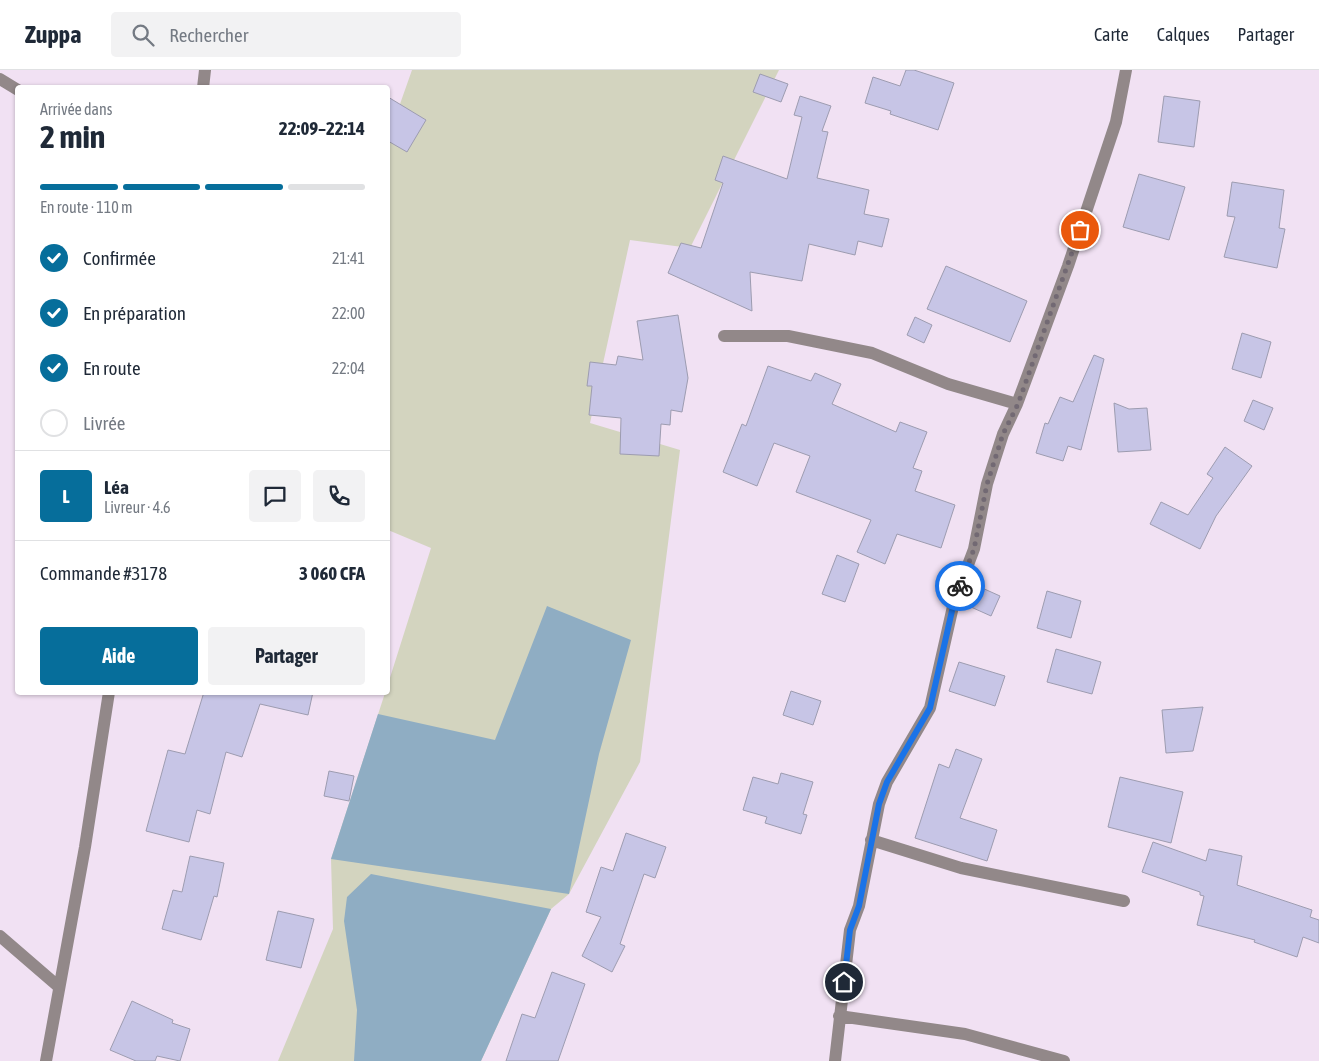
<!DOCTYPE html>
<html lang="fr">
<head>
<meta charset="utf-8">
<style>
	body { margin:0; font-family:"Asap Condensed",sans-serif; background:#f2f2f3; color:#1f2937; height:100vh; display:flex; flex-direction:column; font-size:19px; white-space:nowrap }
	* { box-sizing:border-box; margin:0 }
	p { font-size:16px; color:#747a83 }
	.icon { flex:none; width:28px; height:28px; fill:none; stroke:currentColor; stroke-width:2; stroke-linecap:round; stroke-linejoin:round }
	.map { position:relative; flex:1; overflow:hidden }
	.drawer { position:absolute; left:15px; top:15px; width:375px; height:610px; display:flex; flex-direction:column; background:#fff; border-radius:5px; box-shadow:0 1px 4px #0004 }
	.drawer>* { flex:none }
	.pin { position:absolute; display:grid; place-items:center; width:42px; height:42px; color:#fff; margin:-21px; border:2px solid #fff; border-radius:50%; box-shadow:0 1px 5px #0007 }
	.courier { position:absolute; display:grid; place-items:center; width:50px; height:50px; margin:-25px; border:4px solid #1a73e8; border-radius:50%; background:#fff; color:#222; box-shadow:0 1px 6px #0007 }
	.head em { font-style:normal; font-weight:700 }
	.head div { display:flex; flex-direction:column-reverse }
	.head { display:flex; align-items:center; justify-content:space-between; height:85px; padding:0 25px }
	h1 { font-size:32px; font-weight:700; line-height:38px }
	.bar { display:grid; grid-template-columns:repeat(4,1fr); gap:8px 5px; align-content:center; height:60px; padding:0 25px }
	.bar i { height:6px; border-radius:4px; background:#e0e1e3 }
	.bar .selected { background:#066e9b }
	.bar p { grid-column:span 4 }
	.line { display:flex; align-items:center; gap:12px; padding:0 25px; border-top:1px solid #e0e1e3 }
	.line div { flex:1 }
	.round { display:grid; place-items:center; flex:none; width:52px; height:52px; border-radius:5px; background:#f2f2f3 }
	ol { padding:0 25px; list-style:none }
	li { display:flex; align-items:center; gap:15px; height:55px }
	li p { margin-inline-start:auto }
	li .icon { padding:5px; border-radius:50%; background:#066e9b; color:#fff; stroke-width:4 }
	li:last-child { color:#747a83 }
	li i { width:28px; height:28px; border:2px solid #e0e1e3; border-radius:50% }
	.action { display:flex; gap:10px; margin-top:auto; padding:10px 25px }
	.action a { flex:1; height:58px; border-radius:5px; background:#066e9b; color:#fff; font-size:20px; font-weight:700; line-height:58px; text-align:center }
	.action a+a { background:#f2f2f3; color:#1f2937 }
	header { display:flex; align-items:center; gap:30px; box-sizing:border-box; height:70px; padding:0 25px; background:#fff; border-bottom:1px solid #e0e1e3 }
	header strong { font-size:24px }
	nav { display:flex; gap:28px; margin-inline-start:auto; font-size:18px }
	.search { width:350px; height:45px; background:#f2f2f3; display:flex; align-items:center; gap:12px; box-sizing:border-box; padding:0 18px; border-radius:5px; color:#747a83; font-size:19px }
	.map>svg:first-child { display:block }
</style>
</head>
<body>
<header>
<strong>Zuppa</strong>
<div class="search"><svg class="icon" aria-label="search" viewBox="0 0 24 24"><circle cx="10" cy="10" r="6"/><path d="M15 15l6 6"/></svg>Rechercher</div>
<nav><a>Carte</a><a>Calques</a><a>Partager</a></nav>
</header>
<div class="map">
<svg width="1319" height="991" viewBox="0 0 1319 991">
	<rect width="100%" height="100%" fill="#f1e1f3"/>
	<path fill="#d3d4bf" d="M 412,0 L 779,0 L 690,178 L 630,170 L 590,353 L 680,380 L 640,692 L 569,824 L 551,839 L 481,991 L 278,991 L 333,859 L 331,789 L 385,623 L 388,622 L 388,614 L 431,478 L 388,460 L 388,68 Z"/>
	<path fill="#8fadc3" d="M 547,536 L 631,570 L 599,684 L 569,824 L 331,789 L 378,644 L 495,670 Z
		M 371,804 L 551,839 L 481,991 L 354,991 L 357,940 L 344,851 L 347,827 Z"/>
	<path fill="#c7c5e6" stroke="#9d9cb0" d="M 906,0 L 914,0 L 954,13 L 938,60 L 890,44 L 891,41 L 865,33 L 873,7 L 900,16 Z
		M 760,4 L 788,14 L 781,32 L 753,22 Z
		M 800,26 L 831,36 L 822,61 L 828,62 L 817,108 L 869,120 L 864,144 L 889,149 L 882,177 L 858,171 L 855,185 L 809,174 L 802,211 L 750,202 L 752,241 L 668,203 L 681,173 L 701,178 L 723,113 L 715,110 L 723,86 L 787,109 L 802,47 L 794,45 Z
		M 1164,26 L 1200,31 L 1194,77 L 1158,72 Z
		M 388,27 L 426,50 L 407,82 L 388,71 Z
		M 1139,104 L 1185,117 L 1169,170 L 1123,157 Z
		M 1232,112 L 1284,120 L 1279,158 L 1285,159 L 1277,198 L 1224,187 L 1235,147 L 1227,146 Z
		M 946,196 L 1027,231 L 1010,272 L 927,239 Z
		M 678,245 L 688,308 L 682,342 L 671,340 L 670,355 L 661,354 L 659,386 L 620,384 L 621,348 L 589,345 L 592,316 L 587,316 L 590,292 L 616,295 L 618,286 L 643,290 L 637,251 Z
		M 915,247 L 932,255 L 924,273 L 907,265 Z
		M 1242,263 L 1271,272 L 1261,308 L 1232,299 Z
		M 1094,285 L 1104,289 L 1081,380 L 1068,376 L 1063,391 L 1036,383 L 1045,353 L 1048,354 L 1060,327 L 1073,332 Z
		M 768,296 L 811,311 L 815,303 L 841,314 L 832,334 L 896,362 L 900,352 L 927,362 L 913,398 L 922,401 L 915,421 L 955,435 L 941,478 L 897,464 L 885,494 L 857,482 L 871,450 L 796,422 L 810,386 L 774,373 L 757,416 L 723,402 L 742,354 L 746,356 Z
		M 1253,330 L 1273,338 L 1264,360 L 1244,351 Z
		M 1114,333 L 1129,339 L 1147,338 L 1151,380 L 1118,382 Z
		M 1225,377 L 1252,396 L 1216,446 L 1200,479 L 1150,454 L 1161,432 L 1188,445 L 1213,408 L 1207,404 Z
		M 837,485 L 859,494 L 845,532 L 822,524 Z
		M 971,513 L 1000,526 L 991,546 L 962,533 Z
		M 1047,521 L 1081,531 L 1071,568 L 1037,558 Z
		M 1056,579 L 1101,592 L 1092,624 L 1047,612 Z
		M 959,592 L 1005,606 L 995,636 L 949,621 Z
		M 791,621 L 821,631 L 813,655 L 783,645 Z
		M 204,622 L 313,622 L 308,645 L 260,634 L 242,687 L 226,682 L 210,744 L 197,740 L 189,772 L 146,761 L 168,680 L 185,684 Z
		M 1203,637 L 1193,681 L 1166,683 L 1162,640 Z
		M 956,679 L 982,689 L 960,748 L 997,760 L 987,791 L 915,768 L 939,694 L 949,698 Z
		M 329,701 L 354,706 L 349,731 L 324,726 Z
		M 781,703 L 813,712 L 803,744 L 807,745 L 801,764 L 765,753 L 767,747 L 743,740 L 753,707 L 778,714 Z
		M 1120,707 L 1183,722 L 1171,773 L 1108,757 Z
		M 626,763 L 666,777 L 655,808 L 644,804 L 620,874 L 625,876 L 612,902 L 582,886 L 601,847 L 586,842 L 601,797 L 613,801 Z
		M 1153,772 L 1206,791 L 1209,779 L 1242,786 L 1237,815 L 1312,840 L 1310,847 L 1319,850 L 1319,873 L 1303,867 L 1297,887 L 1254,872 L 1255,870 L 1197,855 L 1204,826 L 1200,825 L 1200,822 L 1142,802 Z
		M 190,786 L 224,793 L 217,827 L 214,826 L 201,870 L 162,859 L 173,820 L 182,822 Z
		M 278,841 L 314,849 L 301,898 L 266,890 Z
		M 552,902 L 585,914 L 558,991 L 506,991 L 522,944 L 535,948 Z
		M 132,931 L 173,950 L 172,953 L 190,959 L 180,991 L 157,986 L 155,991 L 136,991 L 110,980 Z"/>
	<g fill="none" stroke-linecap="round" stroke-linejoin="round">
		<path stroke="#928889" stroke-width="12" d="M 0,9 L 18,20
			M 203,18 L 205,0
			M 724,266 L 788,266 L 872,283 L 948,314 L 1017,334
			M 871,770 L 961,798 L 1124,831
			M 0,866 L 59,917
			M 839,946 L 965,964 L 1064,991
			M 46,991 L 85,777 L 109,622
			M 835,991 L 850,860 L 859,836 L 879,734 L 887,712 L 930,638 L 954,532 L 974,479 L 987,414 L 1003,364 L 1017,334 L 1068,196 L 1116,52 L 1126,0"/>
	</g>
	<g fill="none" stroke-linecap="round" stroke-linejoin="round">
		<path stroke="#726973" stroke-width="5" stroke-dasharray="0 9" d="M 960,516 L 974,479 L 987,414 L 1003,364 L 1018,334 L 1080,160"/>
		<path stroke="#1a73e8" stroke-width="6" d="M 844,912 L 850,860 L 859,836 L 879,734 L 887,712 L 930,638 L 954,532 L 960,516"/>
	</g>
</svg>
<div class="pin" style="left:1080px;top:160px;background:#ea580c"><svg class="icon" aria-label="bag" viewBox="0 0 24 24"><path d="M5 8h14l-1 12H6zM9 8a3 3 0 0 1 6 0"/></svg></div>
<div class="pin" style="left:844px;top:912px;background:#1f2937"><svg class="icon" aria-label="home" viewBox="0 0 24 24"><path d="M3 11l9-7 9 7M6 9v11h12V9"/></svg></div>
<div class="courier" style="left:960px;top:516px"><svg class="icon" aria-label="bike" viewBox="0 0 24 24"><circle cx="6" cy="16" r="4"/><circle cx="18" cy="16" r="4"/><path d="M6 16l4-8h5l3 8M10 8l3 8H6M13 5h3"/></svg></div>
<section class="drawer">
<div class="head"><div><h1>2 min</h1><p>Arrivée dans</p></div><em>22:09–22:14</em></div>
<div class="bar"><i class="selected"></i><i class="selected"></i><i class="selected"></i><i></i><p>En route · 110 m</p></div>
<ol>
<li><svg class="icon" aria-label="check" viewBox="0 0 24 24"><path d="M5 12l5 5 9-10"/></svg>Confirmée<p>21:41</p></li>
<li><svg class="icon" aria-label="check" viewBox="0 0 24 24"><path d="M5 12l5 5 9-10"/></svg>En préparation<p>22:00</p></li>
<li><svg class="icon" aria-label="check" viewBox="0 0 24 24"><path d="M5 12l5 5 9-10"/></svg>En route<p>22:04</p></li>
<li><i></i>Livrée</li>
</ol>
<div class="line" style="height:90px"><b class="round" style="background:#066e9b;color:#fff">L</b><div><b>Léa</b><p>Livreur · 4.6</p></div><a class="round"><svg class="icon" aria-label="chat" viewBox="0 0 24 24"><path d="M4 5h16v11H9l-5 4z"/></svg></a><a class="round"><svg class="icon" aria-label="phone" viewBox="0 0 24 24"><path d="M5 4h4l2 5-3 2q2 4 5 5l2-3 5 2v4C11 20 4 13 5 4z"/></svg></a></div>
<div class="line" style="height:65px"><div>Commande #3178</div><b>3 060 CFA</b></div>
<div class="action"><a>Aide</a><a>Partager</a></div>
</section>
</div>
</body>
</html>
